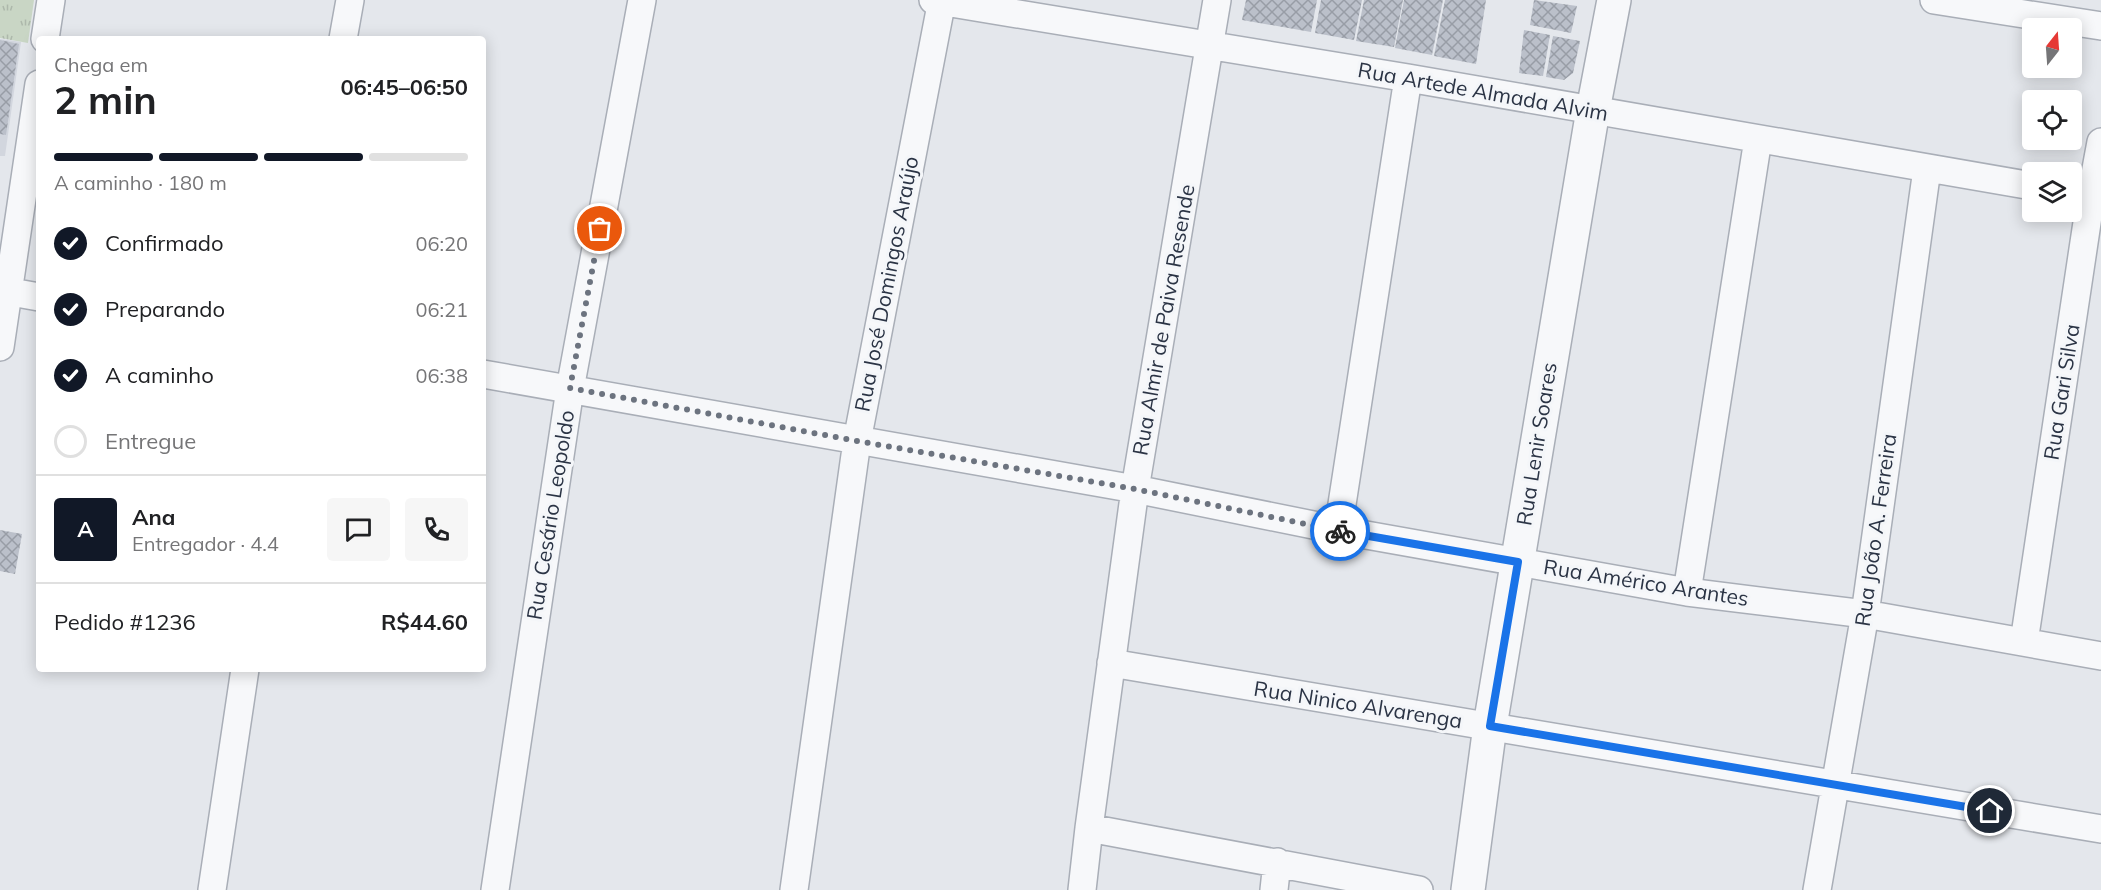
<!DOCTYPE html>
<html lang="pt">
<head>
<meta charset="utf-8">
<style>
	body { margin:0; font-family:Mulish,sans-serif; background:#f6f6f6; color:#202124; height:100vh; display:flex; flex-direction:column; font-size:22px; white-space:nowrap }
	* { box-sizing:border-box; margin:0 }
	p { font-size:20px; color:#757577 }
	.icon { flex:none; width:33px; height:33px; fill:none; stroke:currentColor; stroke-width:2; stroke-linecap:round; stroke-linejoin:round }
	.map { position:relative; flex:1; overflow:hidden }
	.sheet { position:absolute; left:36px; top:36px; width:450px; height:636px; display:flex; flex-direction:column; background:#fff; border-radius:6px; box-shadow:0 3px 15px #0003 }
	.sheet>* { flex:none }
	.needle { width:39px; rotate:17deg }
	.controls { position:absolute; left:2022px; top:18px; display:grid; gap:12px }
	.controls a { display:grid; place-items:center; width:60px; height:60px; border-radius:6px; background:#fff; box-shadow:0 3px 15px #0003; font-size:30px }
	.pin { position:absolute; display:grid; place-items:center; width:51px; height:51px; color:#fff; margin:-26px; border:3px solid #fff; border-radius:50%; box-shadow:0 2px 6px #0007 }
	.courier { position:absolute; display:grid; place-items:center; width:60px; height:60px; margin:-30px; border:4px solid #1a73e8; border-radius:50%; background:#fff; color:#222; box-shadow:0 2px 8px #0007 }
	.head em { font-style:normal; font-weight:700 }
	.head div { display:flex; flex-direction:column-reverse }
	.head { display:flex; align-items:center; justify-content:space-between; height:102px; padding:0 18px }
	h1 { font-size:39px; font-weight:700; line-height:45px }
	.bar { display:grid; grid-template-columns:repeat(4,1fr); gap:9px 6px; align-content:center; height:72px; padding:0 18px }
	.bar i { height:8px; border-radius:4px; background:#e0e0e0 }
	.bar .current { background:#111827 }
	.bar p { grid-column:span 4 }
	.line { display:flex; align-items:center; gap:15px; padding:0 18px; border-top:2px solid #e0e0e0 }
	.line div { flex:1 }
	.round { display:grid; place-items:center; flex:none; width:63px; height:63px; border-radius:6px; background:#f6f6f6 }
	ol { padding:0 18px; list-style:none }
	li { display:flex; align-items:center; gap:18px; height:66px }
	li p { margin-inline-start:auto }
	li .icon { padding:6px; border-radius:50%; background:#111827; color:#fff; stroke-width:4 }
	li:last-child { color:#757577 }
	li i { width:33px; height:33px; border:3px solid #e0e0e0; border-radius:50% }
	.map>svg:first-child { display:block }
</style>
</head>
<body>
<div class="map">
<svg width="2101" height="890" viewBox="0 0 2101 890">
	<defs>
		<pattern id="grass-tufts" width="24" height="20" patternUnits="userSpaceOnUse" patternTransform="scale(1.5)"><rect width="24" height="20" fill="#c9d6c5"/><path d="M3 7l-1-3M5 7V3M7 7l1-3M15 17l-1-3M17 17v-4M19 17l1-3" fill="none" stroke="#adb8ab"/></pattern>
		<pattern id="building-cross-hatch" width="8" height="8" patternUnits="userSpaceOnUse" patternTransform="scale(1.5)"><rect width="8" height="8" fill="#bbc0ca"/><path d="M0 0l8 8M0 8l8-8" fill="none" stroke="#989da6"/></pattern>
	</defs>
	<rect width="100%" height="100%" fill="#e4e7ec"/>
	<path fill="#d2d6de" d="M 0,39 L 21,42 L 5,156 L 0,156 Z"/>
	<path fill="url(#grass-tufts)" d="M 0,0 L 34,0 L 28,43 L 0,38 Z"/>
	<path fill="url(#building-cross-hatch)" d="M 1246,0 L 1317,0 L 1311,32 L 1242,20 Z
		M 1321,0 L 1362,0 L 1354,40 L 1315,33 Z
		M 1364,0 L 1403,0 L 1394,47 L 1356,41 Z
		M 1404,0 L 1443,0 L 1432,55 L 1395,48 Z
		M 1445,0 L 1486,0 L 1476,64 L 1434,56 Z
		M 1534,0 L 1577,6 L 1571,33 L 1530,25 Z
		M 1524,30 L 1550,35 L 1543,76 L 1519,73 Z
		M 1553,36 L 1580,41 L 1573,73 L 1564,80 L 1546,77 Z
		M 0,40 L 19,44 L 6,135 L 0,134 Z
		M 0,530 L 22,534 L 15,574 L 0,571 Z"/>
	<g fill="none" stroke-linecap="round" stroke-linejoin="round">
		<defs>
			<path id="minor" d="M 933,0 L 1408,78 L 2032,186
				M 1934,0 L 2101,26
				M 45,39 L 51,0
				M 343,39 L 350,0
				M 0,290 L 39,297
				M 0,347 L 39,84
				M 483,374 L 1135,489 L 1338,530 L 1687,592 L 1865,614 L 2101,656
				M 1338,530 L 1408,78
				M 1687,592 L 1758,139
				M 2024,642 L 2091,196 L 2101,142
				M 1111,663 L 2101,829
				M 1089,828 L 1419,890
				M 212,890 L 245,669
				M 495,890 L 570,389 L 642,0
				M 794,890 L 857,441 L 942,0
				M 1082,890 L 1089,828 L 1135,489 L 1217,0
				M 1274,890 L 1277,862
				M 1817,890 L 1865,614 L 1927,169"/>
			<path id="tertiary" d="M 1468,890 L 1490,726 L 1593,110 L 1614,0"/>
		</defs>
		<use href="#minor" stroke="#a9aeb7" stroke-width="30"/>
		<use href="#tertiary" stroke="#a9aeb7" stroke-width="36"/>
		<use href="#minor" stroke="#f7f8fa" stroke-width="27"/>
		<use href="#tertiary" stroke="#f7f8fa" stroke-width="33"/>
	</g>
	<g fill="none" stroke-linecap="round" stroke-linejoin="round">
		<path stroke="#6c737f" stroke-width="6" stroke-dasharray="0 10.8" d="M 600,229 L 570,388 L 857,441 L 1135,489 L 1340,531"/>
		<path stroke="#1a73e8" stroke-width="8" d="M 1340,531 L 1518,562 L 1490,726 L 1990,811"/>
	</g>
	<g text-anchor="middle" stroke-width="6" stroke-linejoin="round" paint-order="stroke">
		<g font-size="21" fill="#2b3445" stroke="#f4f6f9">
			<text transform="translate(1483 92) rotate(10)" y="7">Rua Artede Almada Alvim</text>
			<text transform="translate(887 284) rotate(-79)" y="7">Rua José Domingos Araújo</text>
			<text transform="translate(1164 320) rotate(-80)" y="7">Rua Almir de Paiva Resende</text>
			<text transform="translate(2062 392) rotate(-81)" y="7">Rua Gari Silva</text>
			<text transform="translate(1537 444) rotate(-81)" y="7">Rua Lenir Soares</text>
			<text transform="translate(551 515) rotate(-81)" y="7">Rua Cesário Leopoldo</text>
			<text transform="translate(1876 530) rotate(-82)" y="7">Rua João A. Ferreira</text>
			<text transform="translate(1646 583) rotate(9)" y="7">Rua Américo Arantes</text>
			<text transform="translate(1358 705) rotate(9)" y="7">Rua Ninico Alvarenga</text>
		</g>
	</g>
</svg>
<div class="controls">
<a><svg class="needle" viewBox="-14 -14 28 28"><path d="M0-13l5 13h-10z" fill="#e53935"/><path d="M0 13l5-13h-10z" fill="#757577"/></svg></a>
<a><svg class="icon" aria-label="locate" viewBox="0 0 24 24"><circle cx="12" cy="12" r="6"/><path d="M12 2v4M12 18v4M2 12h4M18 12h4"/></svg></a>
<a><svg class="icon" aria-label="layers" viewBox="0 0 24 24"><path d="M12 4l9 5-9 5-9-5zM3 14l9 5 9-5"/></svg></a>
</div>
<div class="pin" style="left:600px;top:229px;background:#ea580c"><svg class="icon" aria-label="bag" viewBox="0 0 24 24"><path d="M5 8h14l-1 12H6zM9 8a3 3 0 0 1 6 0"/></svg></div>
<div class="pin" style="left:1990px;top:811px;background:#1f2937"><svg class="icon" aria-label="home" viewBox="0 0 24 24"><path d="M3 11l9-7 9 7M6 9v11h12V9"/></svg></div>
<div class="courier" style="left:1340px;top:531px"><svg class="icon" aria-label="bike" viewBox="0 0 24 24"><circle cx="6" cy="16" r="4"/><circle cx="18" cy="16" r="4"/><path d="M6 16l4-8h5l3 8M10 8l3 8H6M13 5h3"/></svg></div>
<section class="sheet">
<div class="head"><div><h1>2 min</h1><p>Chega em</p></div><em>06:45–06:50</em></div>
<div class="bar"><i class="current"></i><i class="current"></i><i class="current"></i><i></i><p>A caminho · 180 m</p></div>
<ol>
<li><svg class="icon" aria-label="check" viewBox="0 0 24 24"><path d="M5 12l5 5 9-10"/></svg>Confirmado<p>06:20</p></li>
<li><svg class="icon" aria-label="check" viewBox="0 0 24 24"><path d="M5 12l5 5 9-10"/></svg>Preparando<p>06:21</p></li>
<li><svg class="icon" aria-label="check" viewBox="0 0 24 24"><path d="M5 12l5 5 9-10"/></svg>A caminho<p>06:38</p></li>
<li><i></i>Entregue</li>
</ol>
<div class="line" style="height:108px"><b class="round" style="background:#111827;color:#fff">A</b><div><b>Ana</b><p>Entregador · 4.4</p></div><a class="round"><svg class="icon" aria-label="chat" viewBox="0 0 24 24"><path d="M4 5h16v11H9l-5 4z"/></svg></a><a class="round"><svg class="icon" aria-label="phone" viewBox="0 0 24 24"><path d="M5 4h4l2 5-3 2q2 4 5 5l2-3 5 2v4C11 20 4 13 5 4z"/></svg></a></div>
<div class="line" style="height:78px"><div>Pedido #1236</div><b>R$44.60</b></div>
</section>
</div>
</body>
</html>
